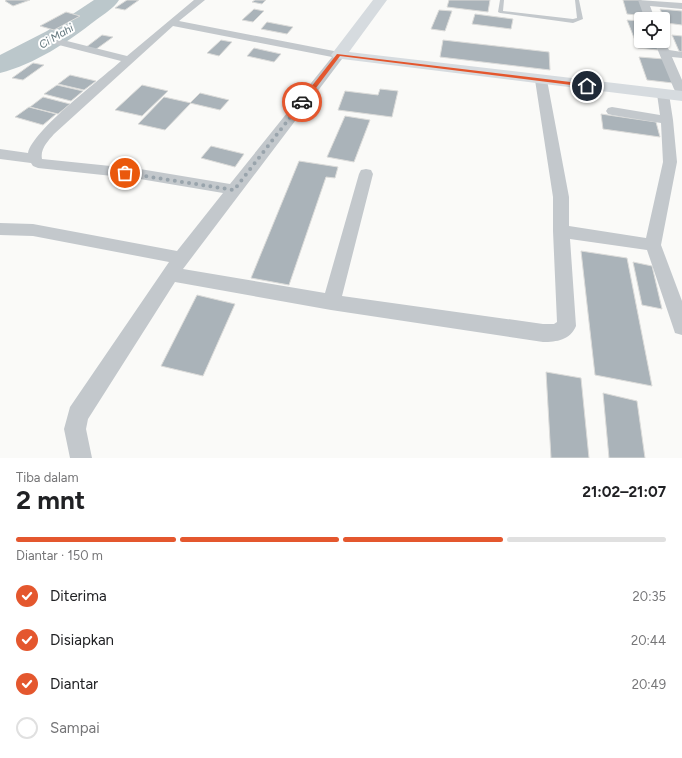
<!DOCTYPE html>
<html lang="id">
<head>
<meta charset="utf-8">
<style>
	body { margin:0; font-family:Figtree,sans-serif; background:#f2f2f2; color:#202124; height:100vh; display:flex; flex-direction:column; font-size:15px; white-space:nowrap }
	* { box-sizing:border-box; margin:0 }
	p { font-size:13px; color:#757577 }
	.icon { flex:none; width:22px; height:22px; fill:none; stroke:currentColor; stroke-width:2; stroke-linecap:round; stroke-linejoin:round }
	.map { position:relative; height:458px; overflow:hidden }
	.details { display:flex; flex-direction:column; background:#fff; flex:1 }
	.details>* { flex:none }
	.buttons { position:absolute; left:634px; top:12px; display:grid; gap:8px }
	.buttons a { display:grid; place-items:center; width:36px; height:36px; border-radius:4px; background:#fff; box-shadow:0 1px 3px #0004; font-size:20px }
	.pin { position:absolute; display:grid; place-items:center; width:34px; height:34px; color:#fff; margin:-17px; border:2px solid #fff; border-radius:50%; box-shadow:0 1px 4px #0007 }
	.courier { position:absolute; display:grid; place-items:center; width:40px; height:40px; margin:-20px; border:3px solid #e4572e; border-radius:50%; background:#fff; color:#222; box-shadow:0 1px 5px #0007 }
	.summary em { font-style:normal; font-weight:700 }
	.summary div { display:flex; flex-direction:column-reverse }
	.summary { display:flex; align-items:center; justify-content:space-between; height:68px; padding:0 16px }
	h1 { font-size:26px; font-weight:700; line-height:30px }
	.bar { display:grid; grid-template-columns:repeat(4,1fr); gap:6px 4px; align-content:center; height:48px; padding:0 16px }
	.bar i { height:5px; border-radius:3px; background:#e0e0e0 }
	.bar .selected { background:#e4572e }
	.bar p { grid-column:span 4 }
	ol { padding:0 16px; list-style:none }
	li { display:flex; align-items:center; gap:12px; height:44px }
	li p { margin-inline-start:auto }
	li .icon { padding:4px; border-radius:50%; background:#e4572e; color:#fff; stroke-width:4 }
	li:last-child { color:#757577 }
	li i { width:22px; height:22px; border:2px solid #e0e0e0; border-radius:50% }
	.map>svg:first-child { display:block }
</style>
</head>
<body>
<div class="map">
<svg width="682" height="458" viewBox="0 0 682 458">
	<rect width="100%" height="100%" fill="#fafaf8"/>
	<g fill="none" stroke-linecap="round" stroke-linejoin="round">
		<path fill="#bbc7cb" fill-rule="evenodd" d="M 94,0 L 119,0 C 114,8 104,14 96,20 C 68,42 35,64 0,73 L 0,55 L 47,31 Z"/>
	</g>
	<path fill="#aab3b9" stroke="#dcdcda" d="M 30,0 L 13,6 L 5,1 L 6,0 Z
		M 127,0 L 139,0 L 125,10 L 115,8 Z
		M 255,0 L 266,0 L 262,4 L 252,2 Z
		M 449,0 L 490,0 L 488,12 L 447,7 Z
		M 623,0 L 641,0 L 646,16 L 627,14 Z
		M 254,9 L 264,11 L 253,22 L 242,20 Z
		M 660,9 L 682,11 L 682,25 L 666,23 Z
		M 439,10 L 452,11 L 445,31 L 431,29 Z
		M 66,12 L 80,16 L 54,30 L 40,26 Z
		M 475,14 L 513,19 L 511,29 L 472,24 Z
		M 627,20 L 641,21 L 641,41 L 654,41 L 658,50 L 638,48 Z
		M 267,22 L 293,27 L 287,34 L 261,29 Z
		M 102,35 L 113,37 L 95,50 L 85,48 Z
		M 672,35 L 682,36 L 682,52 L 679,51 Z
		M 221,40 L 232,42 L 219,56 L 207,53 Z
		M 443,40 L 549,52 L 550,70 L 440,57 Z
		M 254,48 L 281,54 L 274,62 L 247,56 Z
		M 639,57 L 664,59 L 673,83 L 647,80 Z
		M 33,63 L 44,65 L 23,80 L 12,78 Z
		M 70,75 L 96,81 L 84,90 L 58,84 Z
		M 57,85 L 83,91 L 71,101 L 44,94 Z
		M 142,85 L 168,91 L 142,116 L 115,110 Z
		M 380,89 L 398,91 L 392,117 L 338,110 L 345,91 L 378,95 Z
		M 200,93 L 229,100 L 220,110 L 190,103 Z
		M 43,97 L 70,104 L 58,114 L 30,107 Z
		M 164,97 L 191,103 L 165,130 L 138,124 Z
		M 29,107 L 56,114 L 43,125 L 15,117 Z
		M 601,114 L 656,122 L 660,137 L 603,129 Z
		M 345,116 L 370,120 L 354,162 L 327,157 Z
		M 211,146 L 244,154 L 235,167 L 201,158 Z
		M 299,161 L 338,167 L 335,178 L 326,177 L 289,285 L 251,278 Z
		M 581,251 L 627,258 L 652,386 L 595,375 Z
		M 633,262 L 652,266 L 662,309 L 642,305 Z
		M 197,295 L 235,304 L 203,376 L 161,366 Z
		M 546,372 L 581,378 L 589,458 L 551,458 Z
		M 603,393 L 637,401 L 645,458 L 609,458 Z"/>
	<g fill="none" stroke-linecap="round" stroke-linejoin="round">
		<path fill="#c3c8cc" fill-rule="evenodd" d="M 500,0 L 504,0 L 503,11 L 573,19 L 577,18 L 575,0 L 579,0 L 583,19 L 573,23 L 500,13 L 498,12 Z"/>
		<path fill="#c3c8cc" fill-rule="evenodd" d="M 194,0 L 205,0 L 179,21 L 339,52 L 345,55 L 183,269 L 325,293 L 359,174 L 361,170 L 366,169 L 371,170 L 373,174 L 342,296 L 543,324 L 554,324 L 557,322 L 553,231 L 553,197 L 535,80 L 537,77 L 545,77 L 547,80 L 569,197 L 569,226 L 646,238 L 663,162 L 661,123 L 612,115 L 608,114 L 606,111 L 608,108 L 612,107 L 660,115 L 657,94 L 659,91 L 667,91 L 669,94 L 673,120 L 677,162 L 661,245 L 682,301 L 682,335 L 675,333 L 673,327 L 647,250 L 570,239 L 576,326 C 570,340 557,342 543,342 L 331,310 L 175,282 L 88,419 L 86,429 L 92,458 L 70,458 L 64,429 L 70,407 L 169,262 L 33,236 L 0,235 L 0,223 L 33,224 L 177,251 L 223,193 L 140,179 L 38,168 L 33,166 L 31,163 L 0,159 L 0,149 L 28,153 C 33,130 101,79 121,61 L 55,44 L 54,42 L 55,40 L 59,39 L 127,56 ZM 173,26 L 332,57 L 230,184 L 140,169 L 42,159 C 40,149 48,141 54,134 Z
			M 638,0 L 682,3 L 682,9 L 650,6 L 655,19 L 645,19 Z
			M 663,39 L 669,50 L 682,52 L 682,58 L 672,57 L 682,80 L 682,92 L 676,92 L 674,89 L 654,41 L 663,41 Z"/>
		<path fill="#d6dbdf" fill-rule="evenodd" d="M 373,0 L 387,0 L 349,52 L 682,91 L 682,101 L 334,58 L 331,55 Z"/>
	</g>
	<path fill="#e4572e" d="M 337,54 L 587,84 L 589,86 L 587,87 L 340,56 L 304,104 L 300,104 L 300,101 Z"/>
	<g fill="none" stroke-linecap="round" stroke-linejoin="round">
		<path stroke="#99a4ac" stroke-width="4" stroke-dasharray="0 7.2" d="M 125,173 L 234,190 L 302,102"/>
	</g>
	<g text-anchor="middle" stroke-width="4" stroke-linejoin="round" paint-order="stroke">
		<g font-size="11" font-style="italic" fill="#60757c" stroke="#fff">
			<text transform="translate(56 36) rotate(-30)" y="4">Ci Mahi</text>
		</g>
	</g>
</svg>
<div class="buttons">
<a><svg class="icon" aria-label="locate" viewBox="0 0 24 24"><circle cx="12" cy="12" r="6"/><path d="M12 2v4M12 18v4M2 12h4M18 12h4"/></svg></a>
</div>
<div class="pin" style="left:125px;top:173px;background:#ea580c"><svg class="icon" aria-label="bag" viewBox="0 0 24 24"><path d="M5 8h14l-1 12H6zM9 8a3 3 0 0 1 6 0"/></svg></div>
<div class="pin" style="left:587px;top:86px;background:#1f2937"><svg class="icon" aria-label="home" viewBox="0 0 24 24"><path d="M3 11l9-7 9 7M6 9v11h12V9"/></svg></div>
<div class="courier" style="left:302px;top:102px"><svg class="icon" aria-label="car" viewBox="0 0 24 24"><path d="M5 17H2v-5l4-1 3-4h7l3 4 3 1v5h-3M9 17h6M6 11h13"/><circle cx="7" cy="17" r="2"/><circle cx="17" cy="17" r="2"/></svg></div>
</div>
<section class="details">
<div class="summary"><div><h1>2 mnt</h1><p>Tiba dalam</p></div><em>21:02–21:07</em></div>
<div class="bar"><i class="selected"></i><i class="selected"></i><i class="selected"></i><i></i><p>Diantar · 150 m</p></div>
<ol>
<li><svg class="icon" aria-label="check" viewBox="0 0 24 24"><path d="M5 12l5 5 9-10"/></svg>Diterima<p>20:35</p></li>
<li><svg class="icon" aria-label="check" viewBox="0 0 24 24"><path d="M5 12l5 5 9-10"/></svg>Disiapkan<p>20:44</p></li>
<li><svg class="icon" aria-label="check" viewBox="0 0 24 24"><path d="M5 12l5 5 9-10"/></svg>Diantar<p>20:49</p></li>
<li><i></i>Sampai</li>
</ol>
</section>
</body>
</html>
